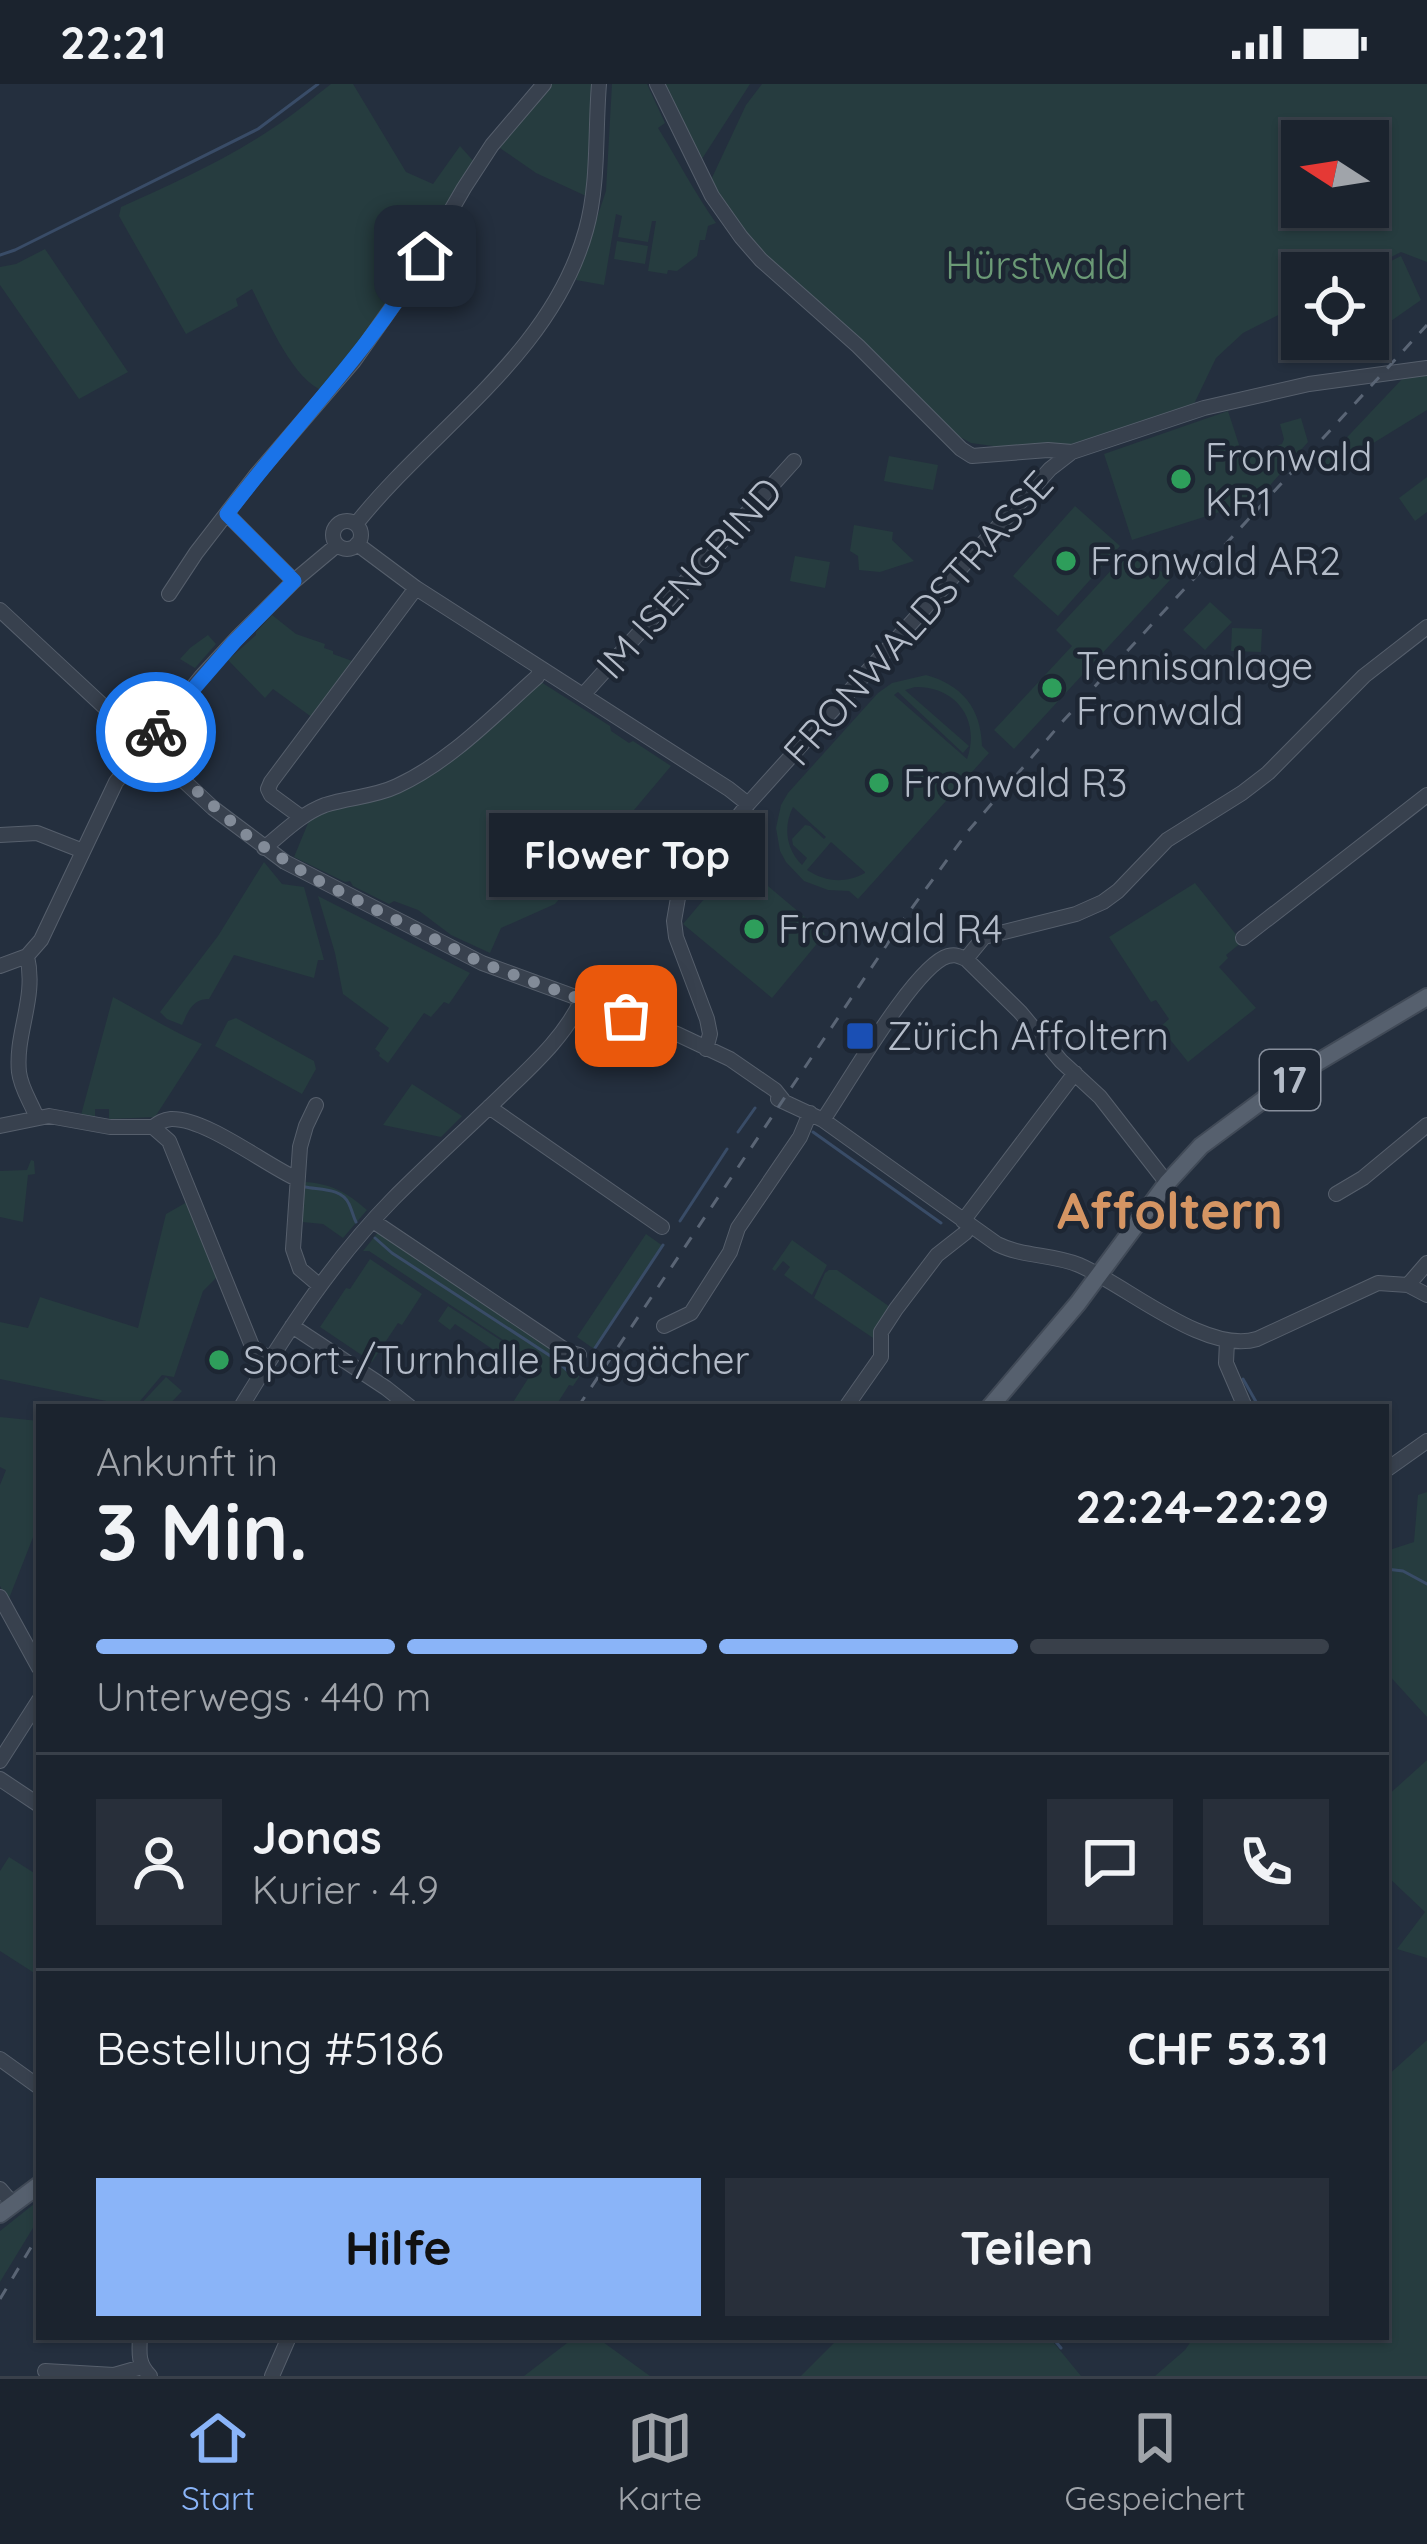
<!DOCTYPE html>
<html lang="de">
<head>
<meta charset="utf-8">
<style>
	body { margin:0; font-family:Quicksand,sans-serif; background:#282f3a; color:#f1f3f6; height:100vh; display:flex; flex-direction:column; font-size:45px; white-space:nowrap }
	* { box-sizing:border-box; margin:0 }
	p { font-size:39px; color:#a0a4aa }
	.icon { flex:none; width:66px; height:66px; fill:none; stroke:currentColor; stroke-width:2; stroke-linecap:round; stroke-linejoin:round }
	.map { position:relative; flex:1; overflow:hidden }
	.sheet { position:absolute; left:36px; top:1320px; width:1353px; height:936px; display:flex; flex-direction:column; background:#1b232e; border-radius:0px; box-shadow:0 3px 9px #0004,0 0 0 3px #39404a }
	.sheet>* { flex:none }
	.needle { width:78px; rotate:282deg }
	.controls { position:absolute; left:1281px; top:36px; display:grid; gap:24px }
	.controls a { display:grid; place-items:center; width:108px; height:108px; border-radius:0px; background:#1b232e; box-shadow:0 3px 9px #0004,0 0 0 3px #39404a; font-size:60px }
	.pin { position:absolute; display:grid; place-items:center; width:102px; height:102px; color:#fff; margin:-51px; border-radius:24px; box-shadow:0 6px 18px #0006 }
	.courier { position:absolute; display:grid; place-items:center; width:120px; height:120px; margin:-60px; border:9px solid #1a73e8; border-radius:50%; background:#fff; color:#222; box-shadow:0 3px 15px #0007 }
	.bubble { position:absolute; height:84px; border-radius:0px; background:#1b232e; box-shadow:0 3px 9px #0004,0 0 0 3px #39404a; font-size:39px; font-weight:700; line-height:84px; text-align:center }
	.overview em { font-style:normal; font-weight:700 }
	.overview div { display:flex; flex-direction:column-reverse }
	.overview { display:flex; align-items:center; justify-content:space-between; height:204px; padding:0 60px }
	h1 { font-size:78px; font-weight:700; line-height:90px }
	.bar { display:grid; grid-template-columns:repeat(4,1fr); gap:18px 12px; align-content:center; height:144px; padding:0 60px }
	.bar i { height:15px; border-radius:9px; background:#39404a }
	.bar .on { background:#8ab4f8 }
	.bar p { grid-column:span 4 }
	.line { display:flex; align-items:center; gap:30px; padding:0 60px; border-top:3px solid #39404a }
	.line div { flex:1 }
	.round { display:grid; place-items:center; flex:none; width:126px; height:126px; border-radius:0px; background:#282f3a }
	.action { display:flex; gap:24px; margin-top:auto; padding:24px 60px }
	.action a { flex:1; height:138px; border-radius:0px; background:#8ab4f8; color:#111; font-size:48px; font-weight:700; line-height:138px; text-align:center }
	.action a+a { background:#282f3a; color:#f1f3f6 }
	.status { display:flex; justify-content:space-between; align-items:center; height:84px; padding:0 60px; background:#1b232e; direction:ltr }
	.status svg { height:33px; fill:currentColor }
	.tabs { display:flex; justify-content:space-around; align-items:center; height:168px; border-top:3px solid #39404a; background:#1b232e; font-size:33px; color:#a0a4aa }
	.tabs a { display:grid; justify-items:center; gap:6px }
	.tabs .on { color:#8ab4f8 }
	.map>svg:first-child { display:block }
</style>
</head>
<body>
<div class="status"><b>22:21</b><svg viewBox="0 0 49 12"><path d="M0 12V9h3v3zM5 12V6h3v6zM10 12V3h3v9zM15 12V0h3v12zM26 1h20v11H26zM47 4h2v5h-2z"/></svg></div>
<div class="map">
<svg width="1427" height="2292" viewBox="0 0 1427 2292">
	<rect width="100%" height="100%" fill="#242f3e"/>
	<path fill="#263c3f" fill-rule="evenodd" d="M 331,0 L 353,0 L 406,88 L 433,100 L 460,62 L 476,80 L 406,199 L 324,307 C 293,297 267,234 252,205 L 236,215 L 238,222 L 186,250 L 119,132 L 121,123 C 175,99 230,74 279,40 C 297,28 314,13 331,0 Z
		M 548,0 L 593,0 L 586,112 L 536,89 L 497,62 Z
		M 612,0 L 647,0 L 665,39 L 658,44 C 678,76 694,108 716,139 L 708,142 L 705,156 L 700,156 L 697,172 L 677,187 L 668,186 L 667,190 L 648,187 L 656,137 L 652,137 L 648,158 L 618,153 L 622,132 L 616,130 L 604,201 L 576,196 L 606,107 Z
		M 663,0 L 750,0 L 700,78 Z
		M 762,0 L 1427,0 L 1427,178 L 1401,168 L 1359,189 L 1302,189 L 1302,219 L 1243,249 L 1216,274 L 1194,320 L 1068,362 L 994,367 L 993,362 L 971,359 L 951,348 L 744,151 L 710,98 L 746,21 ZM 1302,57 L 1368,57 L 1368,123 L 1302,123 Z
		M 617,157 L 648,162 L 645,180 L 614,175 Z
		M 45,165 L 128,288 L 79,315 L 0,201 L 0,183 L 16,180 Z
		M 1401,172 L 1421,216 L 1368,253 L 1367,189 Z
		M 1427,291 L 1427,326 L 1323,390 L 1318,384 L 1404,293 Z
		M 1228,327 L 1243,373 L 1282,360 L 1284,355 L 1280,340 L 1301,334 L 1308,358 L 1257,416 L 1132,456 L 1104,370 Z
		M 889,372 L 938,381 L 933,406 L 884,397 Z
		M 1427,393 L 1427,428 L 1415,437 L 1399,414 Z
		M 1075,422 L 1120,462 L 1058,532 L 1013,492 Z
		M 854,441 L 893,448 L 892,456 L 914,477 L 880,488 L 859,486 L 858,472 L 850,467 Z
		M 1128,468 L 1141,480 L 1147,474 L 1170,496 L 1014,665 L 994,646 L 1072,562 L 1056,546 Z
		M 795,472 L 830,478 L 825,504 L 790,497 Z
		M 1210,518 L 1232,538 L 1205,566 L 1183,546 Z
		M 272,531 L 296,550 L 325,560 L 324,564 L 333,567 L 333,570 L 355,578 L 313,634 L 273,605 L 265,614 L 228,576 L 256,551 L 256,548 Z
		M 1232,544 L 1262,545 L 1261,568 L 1231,567 Z
		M 208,551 L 216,560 L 195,584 L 180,575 L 190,564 Z
		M 926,591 C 962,601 981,624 982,662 L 989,669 L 858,815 L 849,807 L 828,806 L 804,797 L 786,778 L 780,767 L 776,744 L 781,721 L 788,709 L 878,609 L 892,599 ZM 915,603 C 956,602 981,636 967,675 L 894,611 L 898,608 L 963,669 L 969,662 L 905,606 ZM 793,723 L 826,753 L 824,755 L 810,742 L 805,741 L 792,755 L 793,761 L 807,774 L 802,781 C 786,765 783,743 793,723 ZM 831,758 L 865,788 L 865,789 C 844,800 826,798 807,786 Z
		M 541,598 L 610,642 L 611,647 L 629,659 L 633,657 L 671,682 L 555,820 L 501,844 L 490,869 L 451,851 L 418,826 L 394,817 L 389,820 L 353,802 L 350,797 L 345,798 L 294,773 L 311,732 L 378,713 Z
		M 737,776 L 825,850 L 772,914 L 683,840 Z
		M 264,778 L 282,800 L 304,803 L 324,876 L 318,876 L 314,894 L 234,871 L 209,915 C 192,915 188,928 182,941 L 167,935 L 160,928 L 218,852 Z
		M 1195,799 L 1242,858 L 1226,871 L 1228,874 L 1219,883 L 1256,924 L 1188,978 L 1160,943 L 1169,935 L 1156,916 L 1151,918 L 1109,853 Z
		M 318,812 L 470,889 L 449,920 L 444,918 L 431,933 L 424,929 L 388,979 L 379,972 L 380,969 L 375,965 L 389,944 L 343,910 L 335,869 Z
		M 113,913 C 143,929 171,947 202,960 L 155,1033 L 109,1035 L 109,1025 L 95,1025 L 95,1035 L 81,1031 Z
		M 236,934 L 314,977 L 316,985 L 302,1010 L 215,962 L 228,937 Z
		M 412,1000 L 462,1032 L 441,1053 L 383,1041 Z
		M 31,1076 L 34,1077 L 35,1090 L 28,1091 L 23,1138 L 0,1133 L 0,1087 L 27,1086 Z
		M 304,1098 C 330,1099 348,1109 367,1126 L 343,1154 L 323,1140 L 302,1138 Z
		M 187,1118 L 218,1192 L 203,1207 L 174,1293 L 162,1291 L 135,1323 L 0,1295 L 0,1238 L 28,1244 L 40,1213 L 138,1244 L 166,1130 Z
		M 379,1147 L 585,1284 L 573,1302 L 569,1301 L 555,1323 L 510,1323 L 538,1279 L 369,1167 L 363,1167 Z
		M 646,1150 L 663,1162 L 594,1265 L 577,1253 Z
		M 792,1156 L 827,1181 L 812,1211 L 784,1191 L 790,1183 L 783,1177 L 775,1187 L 772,1185 Z
		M 370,1175 L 422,1210 L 402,1241 L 398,1239 L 372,1278 L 320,1243 L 346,1204 L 350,1205 Z
		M 829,1186 L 837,1186 L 893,1225 L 879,1258 L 814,1214 L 825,1189 Z
		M 448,1222 L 534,1278 L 527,1288 L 455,1240 L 450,1246 L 438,1237 Z
		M 166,1293 L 182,1307 L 167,1323 L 138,1323 Z
		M 0,1333 L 39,1337 L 39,1438 L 8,1517 L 0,1502 L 0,1401 L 6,1386 L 0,1383 Z
		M 1427,1408 L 1427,1633 L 1386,1588 L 1386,1467 L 1414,1458 L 1418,1411 Z
		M 1427,1676 L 1427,1874 L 1397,1865 L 1425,1828 L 1386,1791 L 1386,1713 Z
		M 9,1773 L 39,1792 L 39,1892 L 0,1867 L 0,1787 Z
		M 1427,1956 L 1427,2292 L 1155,2292 L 1185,2266 L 1194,2253 L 1386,2253 L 1386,1993 Z
		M 39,2116 L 39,2134 L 0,2198 L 0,2147 Z
		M 575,2253 L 596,2253 L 650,2292 L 524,2292 Z
		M 840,2253 L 1049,2253 L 1081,2292 L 801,2292 Z"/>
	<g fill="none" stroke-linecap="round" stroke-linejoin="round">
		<path stroke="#394c67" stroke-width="3" d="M 0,171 L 15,166 L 258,45 L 318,0
			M 738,1048 L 755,1024
			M 813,1048 L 941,1139
			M 305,1103 C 320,1106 342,1104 349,1120 C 352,1126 353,1132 356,1138
			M 680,1137 L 727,1065
			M 375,1154 L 392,1169 L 552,1273 L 570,1289 L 579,1288
			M 595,1264 L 663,1161
			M 1243,1295 L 1259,1323
			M 1386,1485 L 1403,1487 L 1427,1500
			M 1052,2253 L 1061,2264"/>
		<defs>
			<path id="minor" d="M 657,0 L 712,112 L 741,153 L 761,176 L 858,262 L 961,365 L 972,372 L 1048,366 L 1072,368
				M 227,430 L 294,497
				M333 451a14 14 0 1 1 28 0a14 14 0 1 1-28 0Z
				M 356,440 C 433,343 551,272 586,146 C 599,100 595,48 599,0
				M 357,460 L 416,504 L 729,705 L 748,720
				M 169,510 L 196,469 L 257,390 L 354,277 L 409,199 L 464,104 L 492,61 L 544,0
				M 0,526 L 213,724 L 285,778 L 482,879 L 677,950 L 730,975 L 775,1006 L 783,1016
				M 583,611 L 794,377
				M 301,733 L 271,711 L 268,705 L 271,698 L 416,504
				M 0,751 L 37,749 L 83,767
				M 264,764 C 283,749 301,730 325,721 C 349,713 374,713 397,702 C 451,677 494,631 537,593 L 541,585
				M 1243,854 L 1427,711
				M 27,872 C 37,914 15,949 19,988 C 21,1005 31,1018 37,1034
				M 966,875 L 984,853 L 1076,830 L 1103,818 L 1118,807 L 1167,756 L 1242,709 L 1268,689 L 1364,592 L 1427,543
				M 966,875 L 1020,928 L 1061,977 L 1100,1013 L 1167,1099
				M 0,882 L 27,872 L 41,856 L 116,698 L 201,593 L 237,554 L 294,497 L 337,461
				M 706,965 L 710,950 L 707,935 L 676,853 L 674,837 L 679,808 L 748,720 L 1050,385 L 1072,368 L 1204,324 L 1309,300 L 1427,284
				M 778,1015 L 823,1036 L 997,1160 C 1023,1173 1052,1170 1079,1181 C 1126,1201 1206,1271 1257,1255 L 1378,1199 L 1408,1201 L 1427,1211
				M 316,1021 L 306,1042 L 300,1063 L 293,1165 L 300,1185 L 320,1202
				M 489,1023 L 662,1143
				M 823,1036 C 846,1003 915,881 948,872 C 956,870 958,872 966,875
				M 0,1042 L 49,1032 L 110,1043 L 153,1043 L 169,1057 L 252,1262 L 270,1276
				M 153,1043 C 160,1038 163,1036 171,1035 C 206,1034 264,1080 297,1095
				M 1336,1110 L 1363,1094 L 1427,1041
				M 373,1137 L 568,1268 L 579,1271
				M 963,1137 L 1075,989
				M 1408,1201 L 1427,1179
				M 292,1242 L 386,1304 L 410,1323
				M 664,1242 L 691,1229 L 730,1168 L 738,1144 L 800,1053 L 810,1029
				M 1227,1257 L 1226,1279 L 1245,1323
				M 241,1323 C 286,1249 332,1177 393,1115 C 430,1078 469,1043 506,1007 C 534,980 566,951 582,915
				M 846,1323 L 881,1273 L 881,1248 L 896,1225 L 937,1171 L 965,1149 L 970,1142
				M 1386,1386 L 1427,1357
				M 0,1513 L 39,1584
				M 0,1677 L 39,1616
				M 0,1695 L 39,1721
				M 0,1975 L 39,2003
				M 0,2105 L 13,2120
				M 140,2253 C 139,2270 138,2280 150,2292
				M 45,2287 L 114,2291 L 142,2283
				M 272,2292 L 289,2253"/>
			<path id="major" d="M 990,1323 L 1078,1219 L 1167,1099 L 1201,1062 L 1298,990 L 1427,913
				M 0,2130 L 39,2101"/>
		</defs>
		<use href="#minor" stroke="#565f6c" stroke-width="16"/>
		<use href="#major" stroke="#414a57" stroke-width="20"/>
		<use href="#minor" stroke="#38414e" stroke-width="14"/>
		<use href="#major" stroke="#56606e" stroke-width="16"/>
		<path stroke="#5a6575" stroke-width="3" stroke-dasharray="12 12" stroke-linecap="butt" d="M 578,1323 L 906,832 L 969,746 L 1063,637 L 1427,241
			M 0,2215 L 39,2150"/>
	</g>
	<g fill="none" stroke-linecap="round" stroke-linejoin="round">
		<path stroke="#828b98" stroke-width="12" stroke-dasharray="0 21.6" d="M 156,648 L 146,662 L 250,754 L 313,794 L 482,879 L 626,932"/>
		<path stroke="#1a73e8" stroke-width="15" d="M 156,648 L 234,558 L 294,497 L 227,430 C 292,343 371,266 425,172"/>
	</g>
	<g fill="#2e9e5b" stroke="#1d2633" stroke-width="4.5">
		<circle cx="1181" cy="395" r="12"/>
		<circle cx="1066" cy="477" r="12"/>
		<circle cx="1052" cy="604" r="12"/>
		<circle cx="879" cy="699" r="12"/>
		<circle cx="754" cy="845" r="12"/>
		<circle cx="219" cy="1276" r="12"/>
	</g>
	<rect fill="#1a4fb4" stroke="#1d2633" stroke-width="4.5" x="845" y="937" width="30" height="30" rx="6"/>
	<g text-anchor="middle" stroke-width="9" stroke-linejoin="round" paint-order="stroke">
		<rect fill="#1d2633" stroke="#878f9c" stroke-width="3" x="1260" y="966" width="60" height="60" rx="9"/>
		<g font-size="36" font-weight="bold" fill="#b4bcc9">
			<text x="1290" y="1009">17</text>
		</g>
		<g font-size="39" fill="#6b9a76" stroke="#1d2633">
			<text x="1037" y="195">Hürstwald</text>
		</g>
		<g font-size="39" fill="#b4bcc9" stroke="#1d2633" text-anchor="start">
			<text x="1205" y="387">Fronwald<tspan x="1205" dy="45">KR1</tspan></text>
			<text x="1090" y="491">Fronwald AR2</text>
			<text x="1076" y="596">Tennisanlage<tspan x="1076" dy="45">Fronwald</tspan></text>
			<text x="903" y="713">Fronwald R3</text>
			<text x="778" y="859">Fronwald R4</text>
			<text x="887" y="966">Zürich Affoltern</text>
			<text x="243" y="1290">Sport-/Turnhalle Ruggächer</text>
		</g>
		<g font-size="39" fill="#b4bcc9" stroke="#1d2633">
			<text transform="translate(689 494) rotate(-48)" y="14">IM ISENGRIND</text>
			<text transform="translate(918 534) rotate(-48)" y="14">FRONWALDSTRASSE</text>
		</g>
		<g font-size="51" font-weight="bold" fill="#d59563" stroke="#1d2633">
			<text x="1170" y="1145">Affoltern</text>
		</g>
	</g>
</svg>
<div class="controls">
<a><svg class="needle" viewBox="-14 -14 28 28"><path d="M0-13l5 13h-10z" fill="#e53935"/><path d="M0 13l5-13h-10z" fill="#a0a4aa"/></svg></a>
<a><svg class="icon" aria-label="locate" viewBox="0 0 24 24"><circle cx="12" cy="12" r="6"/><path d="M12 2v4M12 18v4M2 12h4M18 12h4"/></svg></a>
</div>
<div class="pin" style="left:626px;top:932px;background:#ea580c"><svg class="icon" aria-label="bag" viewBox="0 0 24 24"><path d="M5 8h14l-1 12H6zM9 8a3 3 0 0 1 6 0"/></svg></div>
<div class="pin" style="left:425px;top:172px;background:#1f2937"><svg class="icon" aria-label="home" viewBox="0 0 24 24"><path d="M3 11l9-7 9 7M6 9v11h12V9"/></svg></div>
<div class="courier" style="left:156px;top:648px"><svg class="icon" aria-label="bike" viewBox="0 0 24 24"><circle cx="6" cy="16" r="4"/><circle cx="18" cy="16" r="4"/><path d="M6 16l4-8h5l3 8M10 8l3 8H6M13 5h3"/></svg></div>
<div class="bubble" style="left:489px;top:729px;width:276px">Flower Top</div>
<section class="sheet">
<div class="overview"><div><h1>3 Min.</h1><p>Ankunft in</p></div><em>22:24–22:29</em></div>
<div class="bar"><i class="on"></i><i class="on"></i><i class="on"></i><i></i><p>Unterwegs · 440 m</p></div>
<div class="line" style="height:216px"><a class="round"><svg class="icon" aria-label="person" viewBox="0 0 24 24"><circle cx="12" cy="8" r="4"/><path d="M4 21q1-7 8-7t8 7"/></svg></a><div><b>Jonas</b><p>Kurier · 4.9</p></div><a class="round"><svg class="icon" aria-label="chat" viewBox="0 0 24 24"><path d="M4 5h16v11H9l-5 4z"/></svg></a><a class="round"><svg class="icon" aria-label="phone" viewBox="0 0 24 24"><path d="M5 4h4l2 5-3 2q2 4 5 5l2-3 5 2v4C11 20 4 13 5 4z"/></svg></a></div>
<div class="line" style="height:156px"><div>Bestellung #5186</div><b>CHF 53.31</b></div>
<div class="action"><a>Hilfe</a><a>Teilen</a></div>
</section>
</div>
<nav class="tabs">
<a class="on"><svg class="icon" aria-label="home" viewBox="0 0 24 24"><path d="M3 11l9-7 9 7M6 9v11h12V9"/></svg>Start</a>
<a><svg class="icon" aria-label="map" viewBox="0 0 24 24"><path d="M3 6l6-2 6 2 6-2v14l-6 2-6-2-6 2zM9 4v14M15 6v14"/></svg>Karte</a>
<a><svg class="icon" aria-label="saved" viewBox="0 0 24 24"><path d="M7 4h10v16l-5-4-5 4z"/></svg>Gespeichert</a>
</nav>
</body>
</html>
